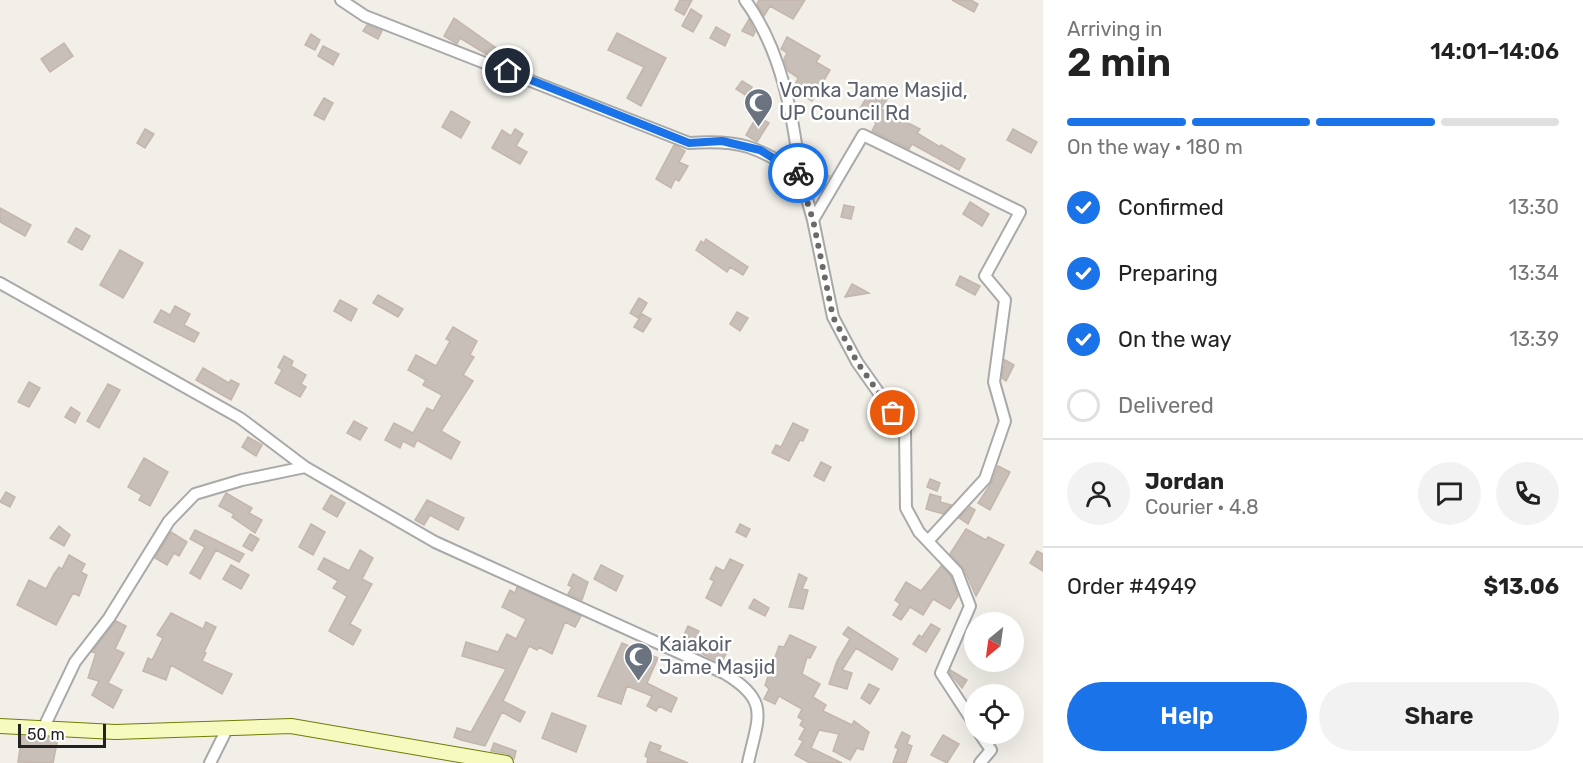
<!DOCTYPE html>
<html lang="en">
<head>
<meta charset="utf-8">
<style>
	body { margin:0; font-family:Rubik,sans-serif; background:#f2f2f2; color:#222; height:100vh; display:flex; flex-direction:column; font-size:22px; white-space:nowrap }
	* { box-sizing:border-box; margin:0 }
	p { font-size:20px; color:#767676 }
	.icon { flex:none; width:33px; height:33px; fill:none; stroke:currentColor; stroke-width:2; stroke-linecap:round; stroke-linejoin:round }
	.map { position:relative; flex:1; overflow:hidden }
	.panel { display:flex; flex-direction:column; background:#fff; width:540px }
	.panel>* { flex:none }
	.needle { width:39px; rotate:209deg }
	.buttons { position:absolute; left:964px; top:612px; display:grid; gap:12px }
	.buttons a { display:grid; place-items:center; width:60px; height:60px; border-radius:50%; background:#fff; box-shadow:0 6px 24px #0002; font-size:30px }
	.scale { position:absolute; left:18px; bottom:15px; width:88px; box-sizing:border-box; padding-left:6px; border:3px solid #222; border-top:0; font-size:16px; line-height:21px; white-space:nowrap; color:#222; -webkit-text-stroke:4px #fff; paint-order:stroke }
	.pin { position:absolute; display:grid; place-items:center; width:51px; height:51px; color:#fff; margin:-26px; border:3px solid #fff; border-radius:50%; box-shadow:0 2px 6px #0007 }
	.courier { position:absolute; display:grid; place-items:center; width:60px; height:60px; margin:-30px; border:4px solid #1a73e8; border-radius:50%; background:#fff; color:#222; box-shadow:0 2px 8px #0007 }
	.headline em { font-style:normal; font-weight:600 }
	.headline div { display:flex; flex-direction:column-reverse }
	.headline { display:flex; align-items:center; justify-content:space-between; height:102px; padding:0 24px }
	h1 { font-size:39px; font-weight:600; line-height:45px }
	.bar { display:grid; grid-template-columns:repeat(4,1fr); gap:9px 6px; align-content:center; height:72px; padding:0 24px }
	.bar i { height:8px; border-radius:4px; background:#e0e0e0 }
	.bar .current { background:#1a73e8 }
	.bar p { grid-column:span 4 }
	.line { display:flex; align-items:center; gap:15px; padding:0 24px; border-top:2px solid #e0e0e0 }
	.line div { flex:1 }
	.round { display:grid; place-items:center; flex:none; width:63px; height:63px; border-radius:32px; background:#f2f2f2 }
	ol { padding:0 24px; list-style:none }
	li { display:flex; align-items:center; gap:18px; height:66px }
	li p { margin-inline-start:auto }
	li .icon { padding:6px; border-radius:50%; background:#1a73e8; color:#fff; stroke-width:4 }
	li:last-child { color:#767676 }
	li i { width:33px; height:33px; border:3px solid #e0e0e0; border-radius:50% }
	.action { display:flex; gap:12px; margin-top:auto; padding:12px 24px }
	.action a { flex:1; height:69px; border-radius:36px; background:#1a73e8; color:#fff; font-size:24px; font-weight:600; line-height:69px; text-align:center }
	.action a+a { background:#f2f2f2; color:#222 }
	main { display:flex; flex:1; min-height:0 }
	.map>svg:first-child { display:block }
</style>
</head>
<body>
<main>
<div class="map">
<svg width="1043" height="763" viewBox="0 0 1043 763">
	<rect width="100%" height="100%" fill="#f2efe9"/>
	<path fill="#c7bfb8" stroke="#c4b6ab" stroke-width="1.5" d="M 680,0 L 692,0 L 684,15 L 675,10 Z
		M 759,0 L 805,0 L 793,19 L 770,6 L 764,16 L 757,4 Z
		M 952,0 L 971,0 L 978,4 L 974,12 Z
		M 691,9 L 702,16 L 693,32 L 682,26 Z
		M 454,18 L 499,50 L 494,59 L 460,38 L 457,44 L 444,36 Z
		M 749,19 L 755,32 L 753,36 L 742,31 Z
		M 367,25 L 382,31 L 378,39 L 363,31 Z
		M 716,27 L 730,35 L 725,46 L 710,38 Z
		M 617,33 L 666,58 L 641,106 L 627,98 L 644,67 L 608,50 Z
		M 311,34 L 320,40 L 315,50 L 305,45 Z
		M 787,37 L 820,56 L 816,62 L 830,70 L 812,101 L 793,90 L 798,78 L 788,71 L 784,59 L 787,53 L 781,49 Z
		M 64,43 L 73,56 L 50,72 L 41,59 Z
		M 323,46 L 339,54 L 333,65 L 318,56 Z
		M 742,81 L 752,87 L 747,96 L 736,89 Z
		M 872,88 L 888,98 L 881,109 L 920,129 L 917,133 L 940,147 L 941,145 L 965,159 L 959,170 L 912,144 L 909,149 L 872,131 L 876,123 L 858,112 Z
		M 324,98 L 333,103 L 324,120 L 314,115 Z
		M 451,111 L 470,122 L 461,138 L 442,127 Z
		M 757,116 L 769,123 L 757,142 L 746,135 Z
		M 145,129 L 154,134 L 145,148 L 137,143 Z
		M 515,129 L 523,134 L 516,146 L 527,152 L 520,164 L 492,148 L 502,130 L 511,136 Z
		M 1013,129 L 1037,142 L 1031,153 L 1007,140 Z
		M 674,145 L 685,151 L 679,162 L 688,166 L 679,181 L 675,179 L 671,188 L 656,179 Z
		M 811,165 L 829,176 L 824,185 L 808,175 L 807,171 Z
		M 970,202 L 989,214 L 982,226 L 963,214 Z
		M 844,205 L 854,207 L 851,219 L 841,217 Z
		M 0,208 L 31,225 L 25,236 L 0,222 Z
		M 76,228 L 90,236 L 82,250 L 68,242 Z
		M 706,239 L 748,267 L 743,275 L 730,267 L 727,272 L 696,250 L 701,241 L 704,243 Z
		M 120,250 L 143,263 L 123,298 L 100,285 Z
		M 960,276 L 980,286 L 975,295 L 956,285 Z
		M 852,284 L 869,293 L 845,297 Z
		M 378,295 L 403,309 L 398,317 L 373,303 Z
		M 639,298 L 647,303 L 638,318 L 630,313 Z
		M 340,300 L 357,309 L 351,321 L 334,311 Z
		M 175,306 L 190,314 L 184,325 L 199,333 L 194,342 L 154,322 L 161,310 L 170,315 Z
		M 737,312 L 748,318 L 740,331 L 730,324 Z
		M 642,314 L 651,319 L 643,332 L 634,327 Z
		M 453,327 L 477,341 L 470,355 L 474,357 L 463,375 L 473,381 L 441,431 L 460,442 L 451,459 L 417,440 L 414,447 L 403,441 L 400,448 L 385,440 L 394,423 L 413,433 L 427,408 L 433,411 L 442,395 L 423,385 L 426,380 L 408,370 L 416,355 L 436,366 L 450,341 L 446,339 Z
		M 284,356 L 293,361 L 291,366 L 306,375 L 301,384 L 306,387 L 300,397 L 275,383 L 282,370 L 278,367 Z
		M 1005,360 L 1014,365 L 1006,381 L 1002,378 Z
		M 203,368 L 229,383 L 231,380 L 239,384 L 231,400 L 196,380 Z
		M 29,382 L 40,388 L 29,407 L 18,402 Z
		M 108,384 L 120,390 L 99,428 L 87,421 Z
		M 71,407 L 80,413 L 75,423 L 65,417 Z
		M 354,421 L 367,428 L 360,440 L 347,433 Z
		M 793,423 L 808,430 L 803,441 L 800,440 L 789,461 L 772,453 L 776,445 L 781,447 Z
		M 248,437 L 262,445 L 256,456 L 242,447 Z
		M 144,458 L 168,472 L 150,506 L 139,500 L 142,495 L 128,487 Z
		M 821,462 L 831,467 L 824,481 L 814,476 Z
		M 998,466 L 1010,472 L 990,510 L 978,503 L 992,482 Z
		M 930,479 L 940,483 L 937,491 L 927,487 Z
		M 6,492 L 15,497 L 10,507 L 0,502 Z
		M 226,493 L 252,508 L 249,513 L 262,520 L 255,533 L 232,517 L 234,514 L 219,506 Z
		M 930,494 L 941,497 L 940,502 L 951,505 L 943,514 L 926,509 Z
		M 331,495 L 345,503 L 337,517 L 323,509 Z
		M 427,500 L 464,518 L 458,530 L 430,515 L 424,525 L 415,520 Z
		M 970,507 L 975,510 L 968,524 L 959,518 Z
		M 311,524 L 325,532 L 313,555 L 299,547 Z
		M 740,524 L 750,529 L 746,537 L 736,532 Z
		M 59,526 L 70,535 L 64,546 L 50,538 Z
		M 966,529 L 986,540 L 988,537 L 1004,545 L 976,596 L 964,569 L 950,554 Z
		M 195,530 L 244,554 L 239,562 L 216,550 L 200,579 L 190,573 L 205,547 L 190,539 Z
		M 171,532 L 187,542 L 179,556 L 174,553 L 167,565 L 155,558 Z
		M 250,534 L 259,539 L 252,551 L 243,546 Z
		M 360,550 L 373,558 L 362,579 L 372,584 L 350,624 L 361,630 L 353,645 L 329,631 L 347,596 L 333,588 L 338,581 L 318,569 L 324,558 L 349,571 Z
		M 1037,551 L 1043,554 L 1043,571 L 1030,563 Z
		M 69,555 L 85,564 L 81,572 L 87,575 L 79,596 L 73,593 L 56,625 L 17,605 L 29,580 L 46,589 L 54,574 L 59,567 L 62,569 Z
		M 730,559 L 743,565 L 721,606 L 706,598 L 714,581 L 710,579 L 716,567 L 724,571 Z
		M 231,565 L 249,575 L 241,589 L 223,579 Z
		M 601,565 L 623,576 L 616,591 L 594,579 Z
		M 941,566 L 951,576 L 958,596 L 950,609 L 933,599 L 923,615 L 910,607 L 901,620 L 893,615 L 900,604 L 895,600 L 906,582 L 921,591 Z
		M 573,574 L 588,582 L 582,600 L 568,594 L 572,587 L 568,585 Z
		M 799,574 L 807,578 L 802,589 L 808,590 L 803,609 L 789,607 Z
		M 517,587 L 581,616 L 575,627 L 565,622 L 552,654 L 539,647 L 537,650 L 529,646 L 503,701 L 525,712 L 520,722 L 502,712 L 485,746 L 461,740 L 454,737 L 457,728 L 471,732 L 506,669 L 462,656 L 466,642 L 498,652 L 507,634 L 516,639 L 526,619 L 502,607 L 510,590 L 515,593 Z
		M 754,599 L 769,608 L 765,616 L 749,608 Z
		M 171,613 L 203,629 L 206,622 L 216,627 L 204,652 L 206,653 L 202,661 L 232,674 L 222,694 L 171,665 L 166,680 L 143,671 L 148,658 L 152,660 L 163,638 L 157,635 Z
		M 116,621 L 126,626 L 115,649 L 124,653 L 108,683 L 122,690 L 113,708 L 92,695 L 99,681 L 88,678 L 96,653 L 92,652 Z
		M 931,624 L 940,629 L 926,652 L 913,644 L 919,635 L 922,637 Z
		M 688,626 L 699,631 L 693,642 L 683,637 Z
		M 848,627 L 898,659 L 892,670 L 856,648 L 842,670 L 852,673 L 847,689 L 829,684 L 837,661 L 850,639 L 843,634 Z
		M 790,635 L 816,647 L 810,658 L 807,657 L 802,674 L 820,684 L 813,697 L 826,705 L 823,711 L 852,725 L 854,721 L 869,732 L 863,750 L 857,748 L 850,760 L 833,751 L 839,734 L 819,730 L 811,748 L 842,763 L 810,763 L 795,755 L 803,741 L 799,739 L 805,728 L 800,725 L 803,720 L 798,717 L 802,709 L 779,696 L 775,704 L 764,699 L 769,689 L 765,685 L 779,646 L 784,647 Z
		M 703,641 L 727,652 L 721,663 L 698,652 Z
		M 622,643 L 658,658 L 647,683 L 677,698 L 671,712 L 659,706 L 656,711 L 647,706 L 652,696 L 627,686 L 621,704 L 598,696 Z
		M 950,670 L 967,680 L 962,688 L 949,672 Z
		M 869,684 L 879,689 L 870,704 L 861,698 Z
		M 552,713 L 586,726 L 576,752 L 542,738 Z
		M 902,732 L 910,736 L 907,744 L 912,746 L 906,763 L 893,763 L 898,749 L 895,747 Z
		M 943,735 L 959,744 L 947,763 L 931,755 Z
		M 22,736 L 58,738 L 53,763 L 18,762 Z
		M 650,742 L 661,746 L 659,751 L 688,763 L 647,763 L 648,758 L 645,756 Z
		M 494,743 L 516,751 L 514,759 L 508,754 L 491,751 Z"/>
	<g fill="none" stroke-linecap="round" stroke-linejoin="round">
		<defs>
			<path id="street" d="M 341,0 L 365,16 L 689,143 C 742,139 756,147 800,174 L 813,220 L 833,317 L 857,362 L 905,430 L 906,508 L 919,532 L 957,572 L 970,606 L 941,673 L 975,725
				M 745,0 C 781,49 793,114 800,174
				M 813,220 L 863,135 L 1020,212 L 985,276 L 1005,300 L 994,382 L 1005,421 L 985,479 L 928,541
				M 0,283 L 240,418 L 305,467 L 435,542 L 724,673 C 771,701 758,717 748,763
				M 43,729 L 75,662 L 109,618 L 169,521 L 195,494 L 242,480 L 305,467
				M 980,734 L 991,750 L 980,763
				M 210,763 L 227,729"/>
			<path id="secondary" d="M 0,726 L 115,732 L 291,726 L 506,763"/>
		</defs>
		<use href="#street" stroke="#a9a9a9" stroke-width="14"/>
		<use href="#secondary" stroke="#707d05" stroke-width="16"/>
		<use href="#street" stroke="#fff" stroke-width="10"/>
		<use href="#secondary" stroke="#f7fabf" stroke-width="14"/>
	</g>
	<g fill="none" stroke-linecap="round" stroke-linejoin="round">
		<path stroke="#6b6a68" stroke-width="6" stroke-dasharray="0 10.8" d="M 798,173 L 813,220 L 833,317 L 857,362 L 893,413"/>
		<path stroke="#1a73e8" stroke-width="8" d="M 508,71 L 689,143 L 722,141 L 760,150 L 798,173"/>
	</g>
	<defs>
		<symbol id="mosque-pin" viewBox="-11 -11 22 30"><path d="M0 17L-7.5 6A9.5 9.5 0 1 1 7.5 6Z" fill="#6b7280" stroke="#fff"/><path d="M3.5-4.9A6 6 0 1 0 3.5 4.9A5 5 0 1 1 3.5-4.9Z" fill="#fff"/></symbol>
	</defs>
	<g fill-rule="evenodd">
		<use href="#mosque-pin" x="742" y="86" width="33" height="45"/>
		<use href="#mosque-pin" x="622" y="640" width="33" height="45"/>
	</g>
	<g text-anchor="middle" stroke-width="5" stroke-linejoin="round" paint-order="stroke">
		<g font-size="20" fill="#5b616d" stroke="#fff" text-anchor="start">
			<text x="779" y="97">Vomka Jame Masjid,<tspan x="779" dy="23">UP Council Rd</tspan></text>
			<text x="659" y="651">Kaiakoir<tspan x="659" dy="23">Jame Masjid</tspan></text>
		</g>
	</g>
</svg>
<div class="buttons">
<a><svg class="needle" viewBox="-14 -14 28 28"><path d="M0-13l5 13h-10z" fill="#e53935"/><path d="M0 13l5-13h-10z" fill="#767676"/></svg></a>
<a><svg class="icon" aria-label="locate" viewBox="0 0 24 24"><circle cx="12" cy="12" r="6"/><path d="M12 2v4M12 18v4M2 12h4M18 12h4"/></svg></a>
</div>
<div class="scale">50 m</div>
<div class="pin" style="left:893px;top:413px;background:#ea580c"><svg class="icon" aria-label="bag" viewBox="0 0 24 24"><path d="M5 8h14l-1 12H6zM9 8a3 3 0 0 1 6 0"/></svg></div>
<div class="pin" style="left:508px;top:71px;background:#1f2937"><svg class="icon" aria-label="home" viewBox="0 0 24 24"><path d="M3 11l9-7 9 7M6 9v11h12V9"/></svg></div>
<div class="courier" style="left:798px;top:173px"><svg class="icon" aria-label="bike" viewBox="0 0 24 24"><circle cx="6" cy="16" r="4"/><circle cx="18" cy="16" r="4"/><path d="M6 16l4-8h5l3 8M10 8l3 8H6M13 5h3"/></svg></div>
</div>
<section class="panel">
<div class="headline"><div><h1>2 min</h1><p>Arriving in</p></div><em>14:01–14:06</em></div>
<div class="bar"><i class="current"></i><i class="current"></i><i class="current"></i><i></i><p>On the way · 180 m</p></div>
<ol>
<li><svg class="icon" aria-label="check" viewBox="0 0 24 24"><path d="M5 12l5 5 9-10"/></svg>Confirmed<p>13:30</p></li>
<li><svg class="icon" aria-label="check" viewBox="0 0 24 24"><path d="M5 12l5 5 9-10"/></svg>Preparing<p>13:34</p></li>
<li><svg class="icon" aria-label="check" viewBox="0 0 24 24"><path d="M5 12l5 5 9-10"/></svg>On the way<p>13:39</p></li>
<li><i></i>Delivered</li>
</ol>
<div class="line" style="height:108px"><a class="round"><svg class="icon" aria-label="person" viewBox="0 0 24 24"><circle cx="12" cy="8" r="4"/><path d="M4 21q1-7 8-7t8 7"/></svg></a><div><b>Jordan</b><p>Courier · 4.8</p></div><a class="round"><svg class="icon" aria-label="chat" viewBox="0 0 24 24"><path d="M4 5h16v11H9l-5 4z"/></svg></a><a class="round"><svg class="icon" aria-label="phone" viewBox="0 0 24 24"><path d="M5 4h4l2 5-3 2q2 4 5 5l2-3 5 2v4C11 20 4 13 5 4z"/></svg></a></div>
<div class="line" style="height:78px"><div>Order #4949</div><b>$13.06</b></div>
<div class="action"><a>Help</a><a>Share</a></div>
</section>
</main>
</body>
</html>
